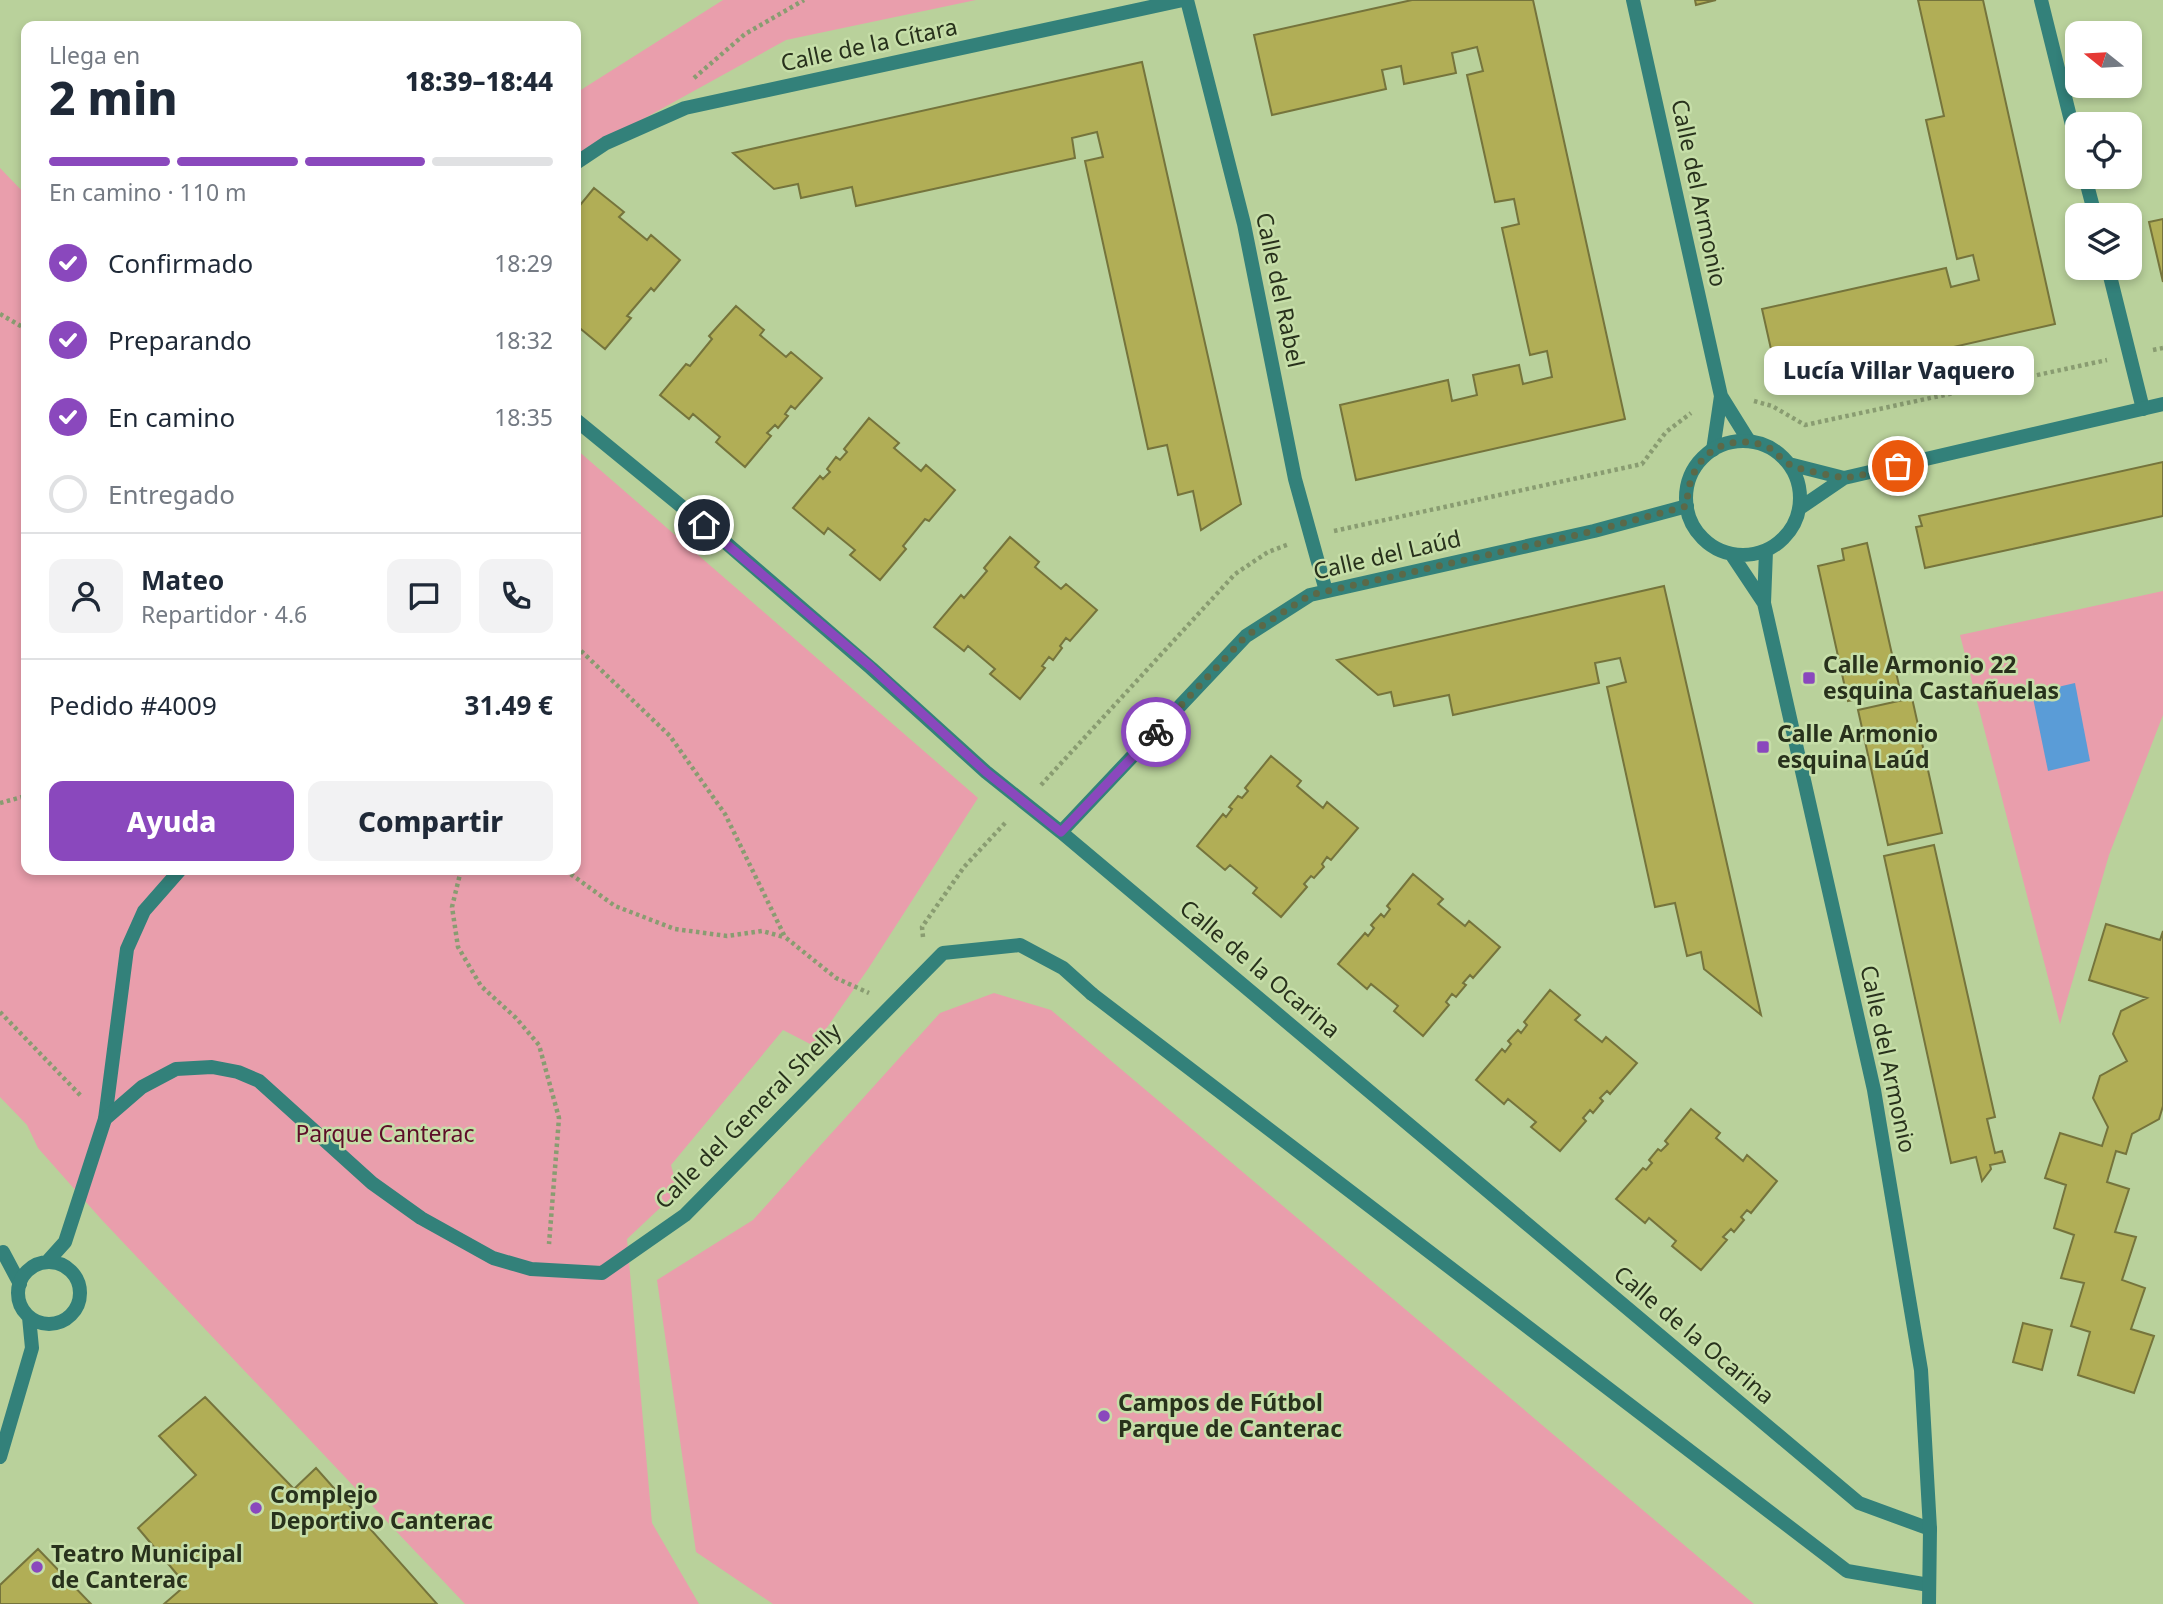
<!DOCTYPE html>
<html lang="es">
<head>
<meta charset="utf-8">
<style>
	body { margin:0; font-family:"Noto Sans",sans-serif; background:#f2f2f3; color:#1f2937; height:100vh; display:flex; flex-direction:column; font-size:26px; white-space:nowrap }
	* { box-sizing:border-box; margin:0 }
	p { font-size:23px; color:#747a83 }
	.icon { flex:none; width:38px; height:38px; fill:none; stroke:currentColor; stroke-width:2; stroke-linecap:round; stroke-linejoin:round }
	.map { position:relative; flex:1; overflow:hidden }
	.drawer { position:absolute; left:21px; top:21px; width:560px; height:854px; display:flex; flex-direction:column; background:#fff; border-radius:14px; box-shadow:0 4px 10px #0003 }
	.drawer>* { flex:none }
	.needle { width:46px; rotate:288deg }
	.fabs { position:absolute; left:2065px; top:21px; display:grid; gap:14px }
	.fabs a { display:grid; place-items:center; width:77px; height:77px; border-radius:14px; background:#fff; box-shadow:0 4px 10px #0003; font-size:35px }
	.pin { position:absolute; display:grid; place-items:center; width:60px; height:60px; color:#fff; margin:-30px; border:4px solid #fff; border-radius:50%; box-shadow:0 2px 7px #0007 }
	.courier { position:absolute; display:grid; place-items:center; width:70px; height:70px; margin:-35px; border:5px solid #8a48bd; border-radius:50%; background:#fff; color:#222; box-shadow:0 2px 9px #0007 }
	.bubble { position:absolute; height:49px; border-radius:14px; background:#fff; box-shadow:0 4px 10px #0003; font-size:23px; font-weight:800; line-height:49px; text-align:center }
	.headline em { font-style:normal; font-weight:800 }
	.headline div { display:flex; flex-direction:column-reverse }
	.headline { display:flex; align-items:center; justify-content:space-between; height:119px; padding:0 28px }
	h1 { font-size:46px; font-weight:800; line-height:52px }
	.bar { display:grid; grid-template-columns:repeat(4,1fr); gap:10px 7px; align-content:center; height:84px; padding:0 28px }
	.bar i { height:9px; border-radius:5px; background:#e0e1e3 }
	.bar .selected { background:#8a48bd }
	.bar p { grid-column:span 4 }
	.line { display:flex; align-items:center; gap:18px; padding:0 28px; border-top:2px solid #e0e1e3 }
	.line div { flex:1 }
	.round { display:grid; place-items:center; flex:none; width:74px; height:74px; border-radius:14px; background:#f2f2f3 }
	ol { padding:0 28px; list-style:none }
	li { display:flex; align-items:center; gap:21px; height:77px }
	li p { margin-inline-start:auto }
	li .icon { padding:7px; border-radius:50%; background:#8a48bd; color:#fff; stroke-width:4 }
	li:last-child { color:#747a83 }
	li i { width:38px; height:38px; border:4px solid #e0e1e3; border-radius:50% }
	.button { display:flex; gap:14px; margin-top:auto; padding:14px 28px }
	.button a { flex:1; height:80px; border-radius:14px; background:#8a48bd; color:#fff; font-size:28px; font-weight:800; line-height:80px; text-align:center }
	.button a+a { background:#f2f2f3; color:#1f2937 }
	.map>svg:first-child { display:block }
</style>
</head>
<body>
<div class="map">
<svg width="2163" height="1604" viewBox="0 0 2163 1604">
	<rect width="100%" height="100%" fill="#b9d19b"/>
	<path fill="#e99eac" d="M 723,0 L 976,0 L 786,40 L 576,156 L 576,93 Z
		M 0,168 L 26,195 L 26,870 L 576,870 L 576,449 L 978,798 L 868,969 L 814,1046 L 783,1030 L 671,1165 L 678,1191 L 627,1239 L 652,1523 L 699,1604 L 465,1604 L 101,1219 L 38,1148 L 27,1125 L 0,1097 Z
		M 2163,591 L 2163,715 L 2109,855 L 2060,1024 L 1960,635 Z
		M 994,993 L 1051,1010 L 1754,1604 L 773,1604 L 696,1552 L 657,1280 L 753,1220 L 940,1013 Z"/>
	<path fill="#5a9cd7" d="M 2075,683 L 2090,761 L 2048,771 L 2032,693 Z"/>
	<path fill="#b1ae56" stroke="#75743c" stroke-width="2" d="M 1412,0 L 1533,0 L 1625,419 L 1356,480 L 1340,405 L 1448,380 L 1452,401 L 1477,395 L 1473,375 L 1519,365 L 1523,384 L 1552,377 L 1547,351 L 1530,355 L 1502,228 L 1519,224 L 1514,199 L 1495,202 L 1467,75 L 1483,71 L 1477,47 L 1452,53 L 1456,73 L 1404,84 L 1401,66 L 1382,70 L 1386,89 L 1272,115 L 1254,35 Z
		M 1695,0 L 1716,0 L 1696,5 Z
		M 1918,0 L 1983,0 L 2055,324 L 1808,380 L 1775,367 L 1762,309 L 1946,268 L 1951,287 L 1979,280 L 1973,255 L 1957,259 L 1926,120 L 1944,116 Z
		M 1142,62 L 1241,504 L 1201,530 L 1193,491 L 1178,495 L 1167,445 L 1148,449 L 1085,161 L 1103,157 L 1097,132 L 1072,138 L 1075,158 L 856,206 L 852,187 L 801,198 L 798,184 L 774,189 L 733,153 Z
		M 594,188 L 624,212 L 619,217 L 647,240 L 651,235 L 680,260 L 654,291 L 651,288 L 627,316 L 631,318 L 605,349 L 576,325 L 579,319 L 576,316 L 576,210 Z
		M 2163,219 L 2163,282 L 2149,222 Z
		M 736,306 L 764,330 L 760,335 L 786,357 L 791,352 L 822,378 L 795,409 L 791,406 L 785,414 L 788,416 L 778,428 L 775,425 L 767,433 L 771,436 L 745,467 L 716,442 L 720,437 L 693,414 L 689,419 L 660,395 L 686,364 L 690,366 L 712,339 L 709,336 Z
		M 869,418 L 899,443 L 894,448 L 921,471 L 926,465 L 955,490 L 929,521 L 925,519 L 903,546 L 906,549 L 880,580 L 850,555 L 855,550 L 828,528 L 824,534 L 793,508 L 820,476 L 823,479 L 830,472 L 827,469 L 836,457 L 840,460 L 847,452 L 844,449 Z
		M 2163,462 L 2163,516 L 1925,568 L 1916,527 L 1922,526 L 1919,516 Z
		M 1010,537 L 1039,562 L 1035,567 L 1061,589 L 1066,584 L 1097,610 L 1070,641 L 1066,638 L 1060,646 L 1062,648 L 1053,660 L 1049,657 L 1042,666 L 1045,668 L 1020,699 L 990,674 L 995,669 L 968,646 L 964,651 L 934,627 L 961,595 L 964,598 L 987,571 L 984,568 Z
		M 1867,543 L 1900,690 L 1848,701 L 1818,566 L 1844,560 L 1842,549 Z
		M 1664,586 L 1698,735 L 1761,1015 L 1704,969 L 1701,952 L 1687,956 L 1675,903 L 1655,907 L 1607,687 L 1626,682 L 1620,658 L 1595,663 L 1599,683 L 1453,715 L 1449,695 L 1394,706 L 1391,692 L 1378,695 L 1337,660 Z
		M 1912,698 L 1942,833 L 1888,845 L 1858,710 Z
		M 1271,756 L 1301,781 L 1297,786 L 1323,808 L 1327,802 L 1358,828 L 1331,860 L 1327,857 L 1322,864 L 1324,867 L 1314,878 L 1311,876 L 1304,884 L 1307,887 L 1281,917 L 1253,893 L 1257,888 L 1230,865 L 1225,870 L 1197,846 L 1223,814 L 1226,817 L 1232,809 L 1229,807 L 1238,796 L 1242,798 L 1248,791 L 1245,788 Z
		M 1934,845 L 1995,1117 L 1987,1119 L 1995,1153 L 2002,1151 L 2005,1162 L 1990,1165 L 1991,1169 L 1982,1181 L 1976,1157 L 1951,1163 L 1884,856 Z
		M 1413,874 L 1443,899 L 1438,904 L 1465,926 L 1469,921 L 1500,947 L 1473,978 L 1470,975 L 1463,983 L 1466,985 L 1456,997 L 1452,994 L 1446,1002 L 1449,1005 L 1423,1036 L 1394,1011 L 1398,1006 L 1371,984 L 1367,989 L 1338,964 L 1365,933 L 1368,936 L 1374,928 L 1371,925 L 1381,914 L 1384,917 L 1390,909 L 1387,906 Z
		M 2106,924 L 2160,940 L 2163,931 L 2163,1106 L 2159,1119 L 2132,1134 L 2126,1154 L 2116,1151 L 2107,1182 L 2129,1189 L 2115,1232 L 2136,1237 L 2122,1280 L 2145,1288 L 2131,1329 L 2154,1336 L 2134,1393 L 2078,1375 L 2090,1332 L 2071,1326 L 2084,1283 L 2061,1278 L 2074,1235 L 2054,1228 L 2066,1185 L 2045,1178 L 2060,1133 L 2102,1146 L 2108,1127 L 2093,1098 L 2100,1076 L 2127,1061 L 2113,1034 L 2121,1011 L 2147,998 L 2089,980 Z
		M 1550,990 L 1580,1015 L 1575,1020 L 1602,1042 L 1606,1037 L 1637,1063 L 1610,1094 L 1607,1091 L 1600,1098 L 1603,1101 L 1593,1113 L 1590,1110 L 1583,1118 L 1586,1121 L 1560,1151 L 1531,1127 L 1536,1122 L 1508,1099 L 1504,1104 L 1476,1080 L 1502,1049 L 1505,1052 L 1511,1044 L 1508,1041 L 1518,1030 L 1521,1033 L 1527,1025 L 1524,1022 Z
		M 1691,1109 L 1720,1133 L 1716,1138 L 1743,1161 L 1747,1155 L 1777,1181 L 1751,1213 L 1747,1210 L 1741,1217 L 1744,1220 L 1734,1232 L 1731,1229 L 1723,1237 L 1727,1240 L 1701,1270 L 1672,1246 L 1676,1241 L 1649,1218 L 1645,1223 L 1616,1199 L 1643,1168 L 1646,1170 L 1652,1163 L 1649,1160 L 1658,1149 L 1661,1151 L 1668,1144 L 1665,1141 Z
		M 2023,1323 L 2052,1330 L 2042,1370 L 2013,1362 Z
		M 205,1397 L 294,1489 L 316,1468 L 437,1604 L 164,1604 L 186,1585 L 138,1528 L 196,1475 L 159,1436 Z
		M 38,1549 L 91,1604 L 0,1604 L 0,1585 Z"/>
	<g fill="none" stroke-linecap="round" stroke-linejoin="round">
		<path stroke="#899c71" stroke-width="4.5" stroke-dasharray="3.5 3.5" stroke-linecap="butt" d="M 694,78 L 745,34 L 804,0
			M 0,314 L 26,329
			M 2153,350 L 2163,348
			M 1754,401 L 1772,406 L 1805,425 L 2107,360
			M 1334,531 L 1642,464 L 1666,432 L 1691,413
			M 576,646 L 670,736 L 725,814 L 785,937 L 836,978 L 869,993
			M 1041,785 L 1235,574 L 1268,552 L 1289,544
			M 0,803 L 26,796
			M 461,870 L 452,907 L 458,947 L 481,986 L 516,1018 L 539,1045 L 559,1118 L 549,1244
			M 565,870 L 615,906 L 675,929 L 727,936 L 762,931 L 784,937
			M 923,937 L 922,927 L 964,867 L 1006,822
			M 0,1012 L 82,1097"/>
		<path stroke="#33817a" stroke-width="14" d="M 1092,994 L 1847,1571 L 1929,1585
			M 3,1252 L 20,1284"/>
		<path stroke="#33817a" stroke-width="14" d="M 105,1119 L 127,949 L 144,911 L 180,870"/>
		<path stroke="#33817a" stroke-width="14" d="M 1187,0 L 1244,224 L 1295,479 L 1326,591
			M 1633,0 L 1721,396 L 1749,441
			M 2041,0 L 2077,145
			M 576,163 L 606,143 L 685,108 L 1183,0
			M 2085,177 L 2095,215
			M 2108,268 L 2143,409
			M 576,420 L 725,542 L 871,668 L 986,772 L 1061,832 L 1859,1503 L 1930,1529
			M 1713,450 L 1721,396
			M 1061,832 L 1246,636 L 1310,595 L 1594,531 L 1687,506
			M18 1293a31 31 0 1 1 62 0a31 31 0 1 1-62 0Z
			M 47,1262 L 65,1242 L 105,1119 L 142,1087 L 176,1069 L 212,1067 L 238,1072 L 259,1081 L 372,1183 L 421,1218 L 493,1258 L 531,1269 L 602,1273 L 685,1215 L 943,953 L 1020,945 L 1063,968 L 1092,994
			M 0,1457 L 32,1348 L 29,1317"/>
		<path stroke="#33817a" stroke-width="14" d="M1686 498a57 57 0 1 1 114 0a57 57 0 1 1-114 0Z
			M 1789,464 L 1844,478
			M 1800,508 L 1844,478 L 2163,404
			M 1766,551 L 1764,603 L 1874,1090 L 1921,1370 L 1930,1529 L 1929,1604
			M 1732,555 L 1764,603"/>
	</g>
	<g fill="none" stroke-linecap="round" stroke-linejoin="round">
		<path stroke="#5b6948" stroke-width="7" stroke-dasharray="0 12.6" d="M 1156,732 L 1246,636 L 1310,595 L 1594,531 L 1687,506 C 1687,462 1718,432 1763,445 C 1775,449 1779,458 1789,464 C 1796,469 1831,476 1841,477 C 1855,479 1883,469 1898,466"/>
		<path stroke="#8a48bd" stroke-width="9" d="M 704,525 L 871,667 L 986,772 L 1061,832 L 1156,732"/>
	</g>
	<g fill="#8a48bd" stroke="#c6dea8" stroke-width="2.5">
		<rect x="1802" y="671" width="14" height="14" rx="3.5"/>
		<rect x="1756" y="740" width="14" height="14" rx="3.5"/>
		<circle cx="1104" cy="1416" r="7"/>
		<circle cx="256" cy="1508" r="7"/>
		<circle cx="37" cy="1567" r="7"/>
	</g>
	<g text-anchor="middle" stroke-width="5" stroke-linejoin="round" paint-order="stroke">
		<g font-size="23" fill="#28311c" stroke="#c6dea8">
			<text transform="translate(869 45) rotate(-12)" y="8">Calle de la Cítara</text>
			<text transform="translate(1699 193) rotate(78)" y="8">Calle del Armonio</text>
			<text transform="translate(1280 290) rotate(78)" y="8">Calle del Rabel</text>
			<text transform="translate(1387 555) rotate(-13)" y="8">Calle del Laúd</text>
			<text transform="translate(1260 969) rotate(40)" y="8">Calle de la Ocarina</text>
			<text transform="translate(1888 1059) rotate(78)" y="8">Calle del Armonio</text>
			<text transform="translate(748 1116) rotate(-45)" y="8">Calle del General Shelly</text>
			<text transform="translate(1694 1335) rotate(40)" y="8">Calle de la Ocarina</text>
		</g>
		<g font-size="23" font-weight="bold" fill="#28311c" stroke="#c6dea8" text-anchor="start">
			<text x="1823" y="673">Calle Armonio 22<tspan x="1823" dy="26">esquina Castañuelas</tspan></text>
			<text x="1777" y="742">Calle Armonio<tspan x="1777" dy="26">esquina Laúd</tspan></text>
			<text x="1118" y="1411">Campos de Fútbol<tspan x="1118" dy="26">Parque de Canterac</tspan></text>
			<text x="270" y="1503">Complejo<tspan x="270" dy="26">Deportivo Canterac</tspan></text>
			<text x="51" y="1562">Teatro Municipal<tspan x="51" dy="26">de Canterac</tspan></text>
		</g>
		<g font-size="23" fill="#5d0d28" stroke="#c6dea8">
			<text x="385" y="1142">Parque Canterac</text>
		</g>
	</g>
</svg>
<div class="fabs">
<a><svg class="needle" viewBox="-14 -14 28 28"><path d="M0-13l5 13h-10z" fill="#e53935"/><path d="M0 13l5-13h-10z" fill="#747a83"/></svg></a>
<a><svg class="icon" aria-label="locate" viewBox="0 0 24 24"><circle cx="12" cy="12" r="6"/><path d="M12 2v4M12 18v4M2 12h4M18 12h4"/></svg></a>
<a><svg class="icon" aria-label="layers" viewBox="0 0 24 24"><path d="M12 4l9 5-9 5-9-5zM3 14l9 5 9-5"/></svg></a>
</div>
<div class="pin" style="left:1898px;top:466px;background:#ea580c"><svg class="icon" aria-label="bag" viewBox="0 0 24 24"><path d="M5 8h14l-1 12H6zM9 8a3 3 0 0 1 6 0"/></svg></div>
<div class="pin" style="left:704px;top:525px;background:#1f2937"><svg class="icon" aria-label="home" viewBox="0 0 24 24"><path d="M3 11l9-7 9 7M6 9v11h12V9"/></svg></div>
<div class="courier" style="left:1156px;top:732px"><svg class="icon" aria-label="bike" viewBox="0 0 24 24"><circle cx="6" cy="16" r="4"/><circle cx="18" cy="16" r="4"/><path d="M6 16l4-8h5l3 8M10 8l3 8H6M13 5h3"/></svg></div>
<div class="bubble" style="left:1764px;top:346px;width:270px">Lucía Villar Vaquero</div>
<section class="drawer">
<div class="headline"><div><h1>2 min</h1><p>Llega en</p></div><em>18:39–18:44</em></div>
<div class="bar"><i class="selected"></i><i class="selected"></i><i class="selected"></i><i></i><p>En camino · 110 m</p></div>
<ol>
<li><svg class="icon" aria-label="check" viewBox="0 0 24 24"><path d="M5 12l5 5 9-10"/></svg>Confirmado<p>18:29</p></li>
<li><svg class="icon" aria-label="check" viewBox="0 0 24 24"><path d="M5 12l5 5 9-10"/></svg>Preparando<p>18:32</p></li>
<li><svg class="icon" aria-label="check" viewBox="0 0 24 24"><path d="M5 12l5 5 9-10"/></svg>En camino<p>18:35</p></li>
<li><i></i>Entregado</li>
</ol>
<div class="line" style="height:126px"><a class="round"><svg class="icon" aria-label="person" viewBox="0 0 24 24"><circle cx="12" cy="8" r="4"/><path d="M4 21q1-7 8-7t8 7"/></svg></a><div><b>Mateo</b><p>Repartidor · 4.6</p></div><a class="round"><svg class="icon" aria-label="chat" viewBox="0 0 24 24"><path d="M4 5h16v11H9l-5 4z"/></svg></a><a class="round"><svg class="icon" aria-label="phone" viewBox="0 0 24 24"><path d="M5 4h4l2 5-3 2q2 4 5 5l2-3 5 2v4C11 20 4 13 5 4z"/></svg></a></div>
<div class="line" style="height:91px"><div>Pedido #4009</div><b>31.49 €</b></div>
<div class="button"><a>Ayuda</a><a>Compartir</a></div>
</section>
</div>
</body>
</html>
